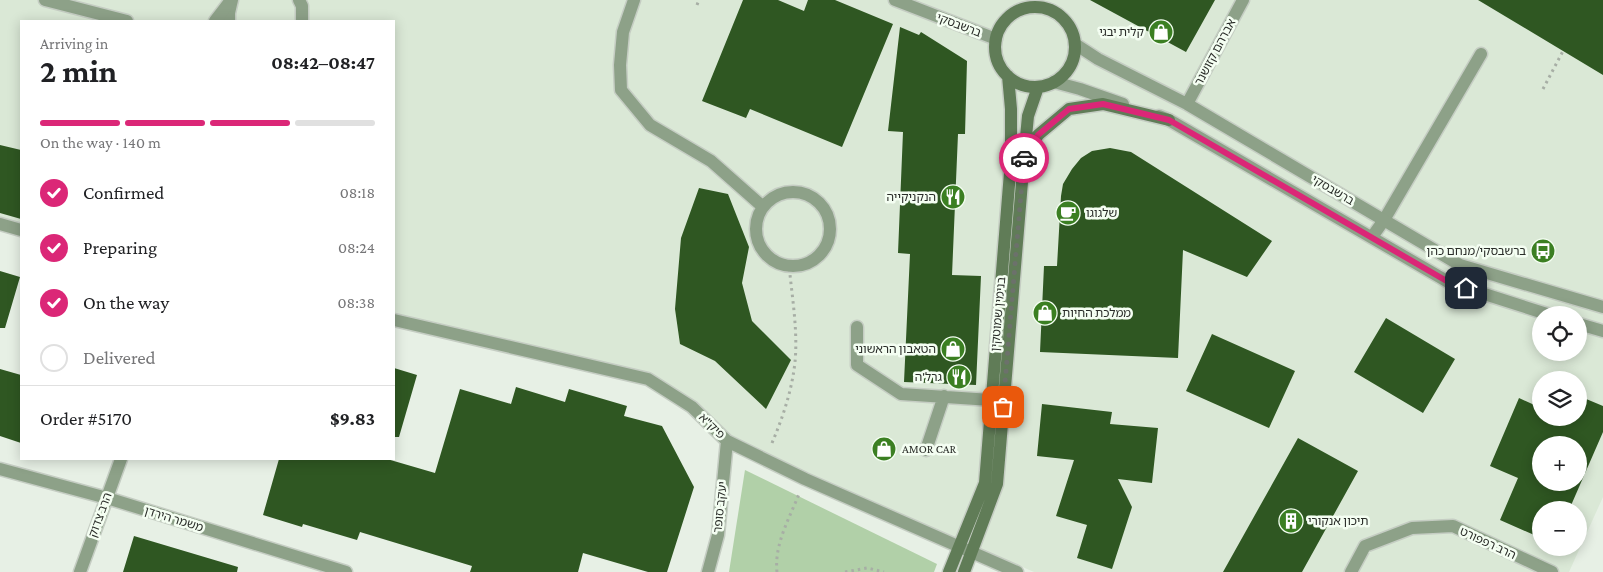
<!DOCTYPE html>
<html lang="en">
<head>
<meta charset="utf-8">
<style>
	body { margin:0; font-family:"Crimson Pro","Noto Sans Hebrew",serif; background:#f6f6f6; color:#202124; height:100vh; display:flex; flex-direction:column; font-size:19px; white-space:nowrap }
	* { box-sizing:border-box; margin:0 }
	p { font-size:16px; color:#757577 }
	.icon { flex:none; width:28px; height:28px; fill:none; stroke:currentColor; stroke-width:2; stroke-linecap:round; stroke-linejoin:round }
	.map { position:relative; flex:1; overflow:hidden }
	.details { position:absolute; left:20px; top:20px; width:375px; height:440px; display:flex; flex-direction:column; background:#fff; border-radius:0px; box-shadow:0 2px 12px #0003 }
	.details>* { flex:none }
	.controls { position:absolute; left:1532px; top:306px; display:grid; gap:10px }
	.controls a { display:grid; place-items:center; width:55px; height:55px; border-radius:50%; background:#fff; box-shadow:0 2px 12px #0003; font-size:25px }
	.pin { position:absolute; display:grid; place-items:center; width:42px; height:42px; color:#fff; margin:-21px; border-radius:10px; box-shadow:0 2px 8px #0006 }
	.courier { position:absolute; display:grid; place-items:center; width:50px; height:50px; margin:-25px; border:4px solid #db2777; border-radius:50%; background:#fff; color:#222; box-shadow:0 1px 6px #0007 }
	.summary em { font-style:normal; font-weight:700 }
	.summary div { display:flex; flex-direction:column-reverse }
	.summary { display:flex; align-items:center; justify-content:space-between; height:85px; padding:0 20px }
	h1 { font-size:32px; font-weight:700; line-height:38px }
	.bar { display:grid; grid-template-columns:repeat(4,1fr); gap:8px 5px; align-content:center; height:60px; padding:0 20px }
	.bar i { height:6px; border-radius:4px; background:#e0e0e0 }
	.bar .on { background:#db2777 }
	.bar p { grid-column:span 4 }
	.line { display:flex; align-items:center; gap:12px; padding:0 20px; border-top:1px solid #e0e0e0 }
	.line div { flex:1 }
	ol { padding:0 20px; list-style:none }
	li { display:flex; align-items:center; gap:15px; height:55px }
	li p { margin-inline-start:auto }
	li .icon { padding:5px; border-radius:50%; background:#db2777; color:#fff; stroke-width:4 }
	li:last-child { color:#757577 }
	li i { width:28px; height:28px; border:2px solid #e0e0e0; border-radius:50% }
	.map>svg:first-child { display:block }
</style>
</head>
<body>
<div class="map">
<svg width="1603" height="572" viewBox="0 0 1603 572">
	<rect width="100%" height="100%" fill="#e7f0e5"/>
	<path fill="#dae8d6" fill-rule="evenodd" d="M 0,0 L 1603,0 L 1603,497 L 1569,572 L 1034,572 L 727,441 L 648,379 L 394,320 L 394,21 L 21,21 L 21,230 L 0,224 ZM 1541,315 L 1579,315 L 1579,352 L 1541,352 ZM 1541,380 L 1579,380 L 1579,418 L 1541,418 ZM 1541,445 L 1579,445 L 1579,482 L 1541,482 ZM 1541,510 L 1579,510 L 1579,548 L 1541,548 Z"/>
	<path fill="#b1d0a8" d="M 745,470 L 937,564 L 934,572 L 729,572 Z"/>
	<path fill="#2f5722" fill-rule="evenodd" d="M 743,0 L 778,0 L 804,11 L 808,0 L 835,0 L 893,24 L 842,147 L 750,109 L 746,118 L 702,101 Z
		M 1090,0 L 1215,0 L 1186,52 Z
		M 1478,0 L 1603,0 L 1603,75 Z
		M 900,27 L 919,35 L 921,32 L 967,61 L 965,134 L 958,134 L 952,275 L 981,276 L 976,385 L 904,382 L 910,254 L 898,253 L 903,132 L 888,131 Z
		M 0,145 L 21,150 L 21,219 L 0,213 Z
		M 1110,148 L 1131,152 L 1272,241 L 1247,277 L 1183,250 L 1178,358 L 1040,352 L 1044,266 L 1057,266 L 1061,196 L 1063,184 L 1072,169 L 1081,158 L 1092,151 Z
		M 699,188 L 728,194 L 749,247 L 742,283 L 752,321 L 791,360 L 766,409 L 715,361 L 680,344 L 675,309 L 681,238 Z
		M 0,271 L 20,277 L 5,328 L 0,328 Z
		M 1386,318 L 1455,359 L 1423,413 L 1354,372 Z
		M 1212,334 L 1295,371 L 1269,428 L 1186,391 Z
		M 394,368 L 417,375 L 399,437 L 394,437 Z
		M 0,369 L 21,375 L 21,443 L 0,436 Z
		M 516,387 L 565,402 L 569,389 L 627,406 L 624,416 L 662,426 L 694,487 L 667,572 L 648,572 L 583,553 L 578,572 L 470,572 L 472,566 L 360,532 L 357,540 L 303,524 L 302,527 L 263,515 L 279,459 L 387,459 L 435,473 L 460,389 L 511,404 Z
		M 1579,396 L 1603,406 L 1603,432 L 1569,510 L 1541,510 L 1541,538 L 1500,520 L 1518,478 L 1490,466 L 1519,398 L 1541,408 L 1541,418 L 1579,418 ZM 1541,445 L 1579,445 L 1579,482 L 1541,482 Z
		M 1042,404 L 1112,412 L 1110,424 L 1158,428 L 1152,483 L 1118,479 L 1132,507 L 1112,569 L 1077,558 L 1087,525 L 1056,516 L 1074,460 L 1037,456 Z
		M 1298,438 L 1358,471 L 1302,572 L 1223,572 Z
		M 134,536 L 238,567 L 237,572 L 123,572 Z"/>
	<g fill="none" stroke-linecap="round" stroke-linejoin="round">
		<defs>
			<path id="lane" d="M 45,0 L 127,21
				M 299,0 L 302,6 L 302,21
				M 634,0 L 623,32 L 620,65 L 621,90 L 650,125 L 711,161 L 763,207
				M 229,21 L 229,13 L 232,0
				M756 229a37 37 0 1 1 74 0a37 37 0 1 1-74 0Z
				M 1372,237 L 1384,220 L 1481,54
				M 857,327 L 857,365 L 901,394 L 991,400
				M 926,450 L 944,396"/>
			<path id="street" d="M 895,0 L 996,39
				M 215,21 L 231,0
				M 1075,44 L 1098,59 L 1187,104 L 1460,265 L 1603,307
				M 1054,82 L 1080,89 L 1123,104
				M 1187,104 L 1243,0
				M 1159,116 L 1169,120 L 1450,283 L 1550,315
				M 0,224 L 21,230
				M 394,320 L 648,379 L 692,407 L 727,441 L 805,479 L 1017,572
				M 1579,324 L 1603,331
				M 0,469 L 107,498 L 346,572
				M 80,572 L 121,459
				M 708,572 L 718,535 L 727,441
				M 1351,572 L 1365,546 L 1412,528 L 1453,526 L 1552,572"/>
			<path id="secondary" d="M995 47a40 40 0 1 1 80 0a40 40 0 1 1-80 0Z
				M 1026,154 L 1038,135 L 1069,109 L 1103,104 L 1169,120
				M 949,572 L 985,483 L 1011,160 L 1011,109 L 1008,76
				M 964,572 L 997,484 L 1024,158 L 1028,116 L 1038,87"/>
		</defs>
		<use href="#lane" stroke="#c5cdc3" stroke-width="15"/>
		<use href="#street" stroke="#c5cdc3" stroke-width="15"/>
		<use href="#secondary" stroke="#c5cdc3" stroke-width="15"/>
		<path stroke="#a7aea5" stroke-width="3" stroke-dasharray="2.5 4" stroke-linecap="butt" d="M 697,5 L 699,0
			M 1543,89 L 1563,51
			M 772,443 C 783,417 792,390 795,362 C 798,330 792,297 789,265
			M 777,572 C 774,545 789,519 799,494
			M 845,572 L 867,568 L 884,572"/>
		<use href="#lane" stroke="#8da188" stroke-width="12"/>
		<use href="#street" stroke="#8da188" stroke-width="12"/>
		<use href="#secondary" stroke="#607c57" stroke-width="12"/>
	</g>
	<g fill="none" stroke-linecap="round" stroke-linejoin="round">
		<path stroke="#6c716b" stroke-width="5" stroke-dasharray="0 9" d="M 1003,407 L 1024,158"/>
		<path stroke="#db2777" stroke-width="6" d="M 1024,158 L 1038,135 L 1069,109 L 1103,104 L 1169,120 L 1450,283 L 1466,288"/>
	</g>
	<defs>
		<symbol id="shop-disc" viewBox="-11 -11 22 22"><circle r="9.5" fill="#3b7f22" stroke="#f4fef2"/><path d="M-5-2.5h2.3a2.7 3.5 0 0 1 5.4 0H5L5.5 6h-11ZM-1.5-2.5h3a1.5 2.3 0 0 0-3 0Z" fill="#fff"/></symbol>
		<symbol id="restaurant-disc" viewBox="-11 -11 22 22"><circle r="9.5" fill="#3b7f22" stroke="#f4fef2"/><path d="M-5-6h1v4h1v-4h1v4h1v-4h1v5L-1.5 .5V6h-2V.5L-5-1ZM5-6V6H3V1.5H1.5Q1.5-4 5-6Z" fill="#fff"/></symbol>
		<symbol id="cafe-disc" viewBox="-11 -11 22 22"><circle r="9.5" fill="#3b7f22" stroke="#f4fef2"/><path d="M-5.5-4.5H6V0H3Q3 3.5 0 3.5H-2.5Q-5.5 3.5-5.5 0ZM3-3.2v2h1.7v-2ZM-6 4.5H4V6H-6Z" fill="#fff"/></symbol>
		<symbol id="bus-disc" viewBox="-11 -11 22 22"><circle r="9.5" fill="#3b7f22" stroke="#f4fef2"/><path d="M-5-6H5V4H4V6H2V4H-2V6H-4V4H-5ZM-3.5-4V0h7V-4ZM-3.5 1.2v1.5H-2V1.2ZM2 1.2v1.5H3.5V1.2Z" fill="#fff"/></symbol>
		<symbol id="building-disc" viewBox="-11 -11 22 22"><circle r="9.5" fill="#3b7f22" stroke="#f4fef2"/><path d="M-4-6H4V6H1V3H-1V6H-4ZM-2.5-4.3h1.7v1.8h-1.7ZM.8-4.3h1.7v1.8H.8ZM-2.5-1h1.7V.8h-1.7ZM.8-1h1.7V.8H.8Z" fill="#fff"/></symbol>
	</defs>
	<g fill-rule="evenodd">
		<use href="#shop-disc" x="1147" y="18" width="28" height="28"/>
		<use href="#restaurant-disc" x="939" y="183" width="28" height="28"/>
		<use href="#cafe-disc" x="1054" y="199" width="28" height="28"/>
		<use href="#bus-disc" x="1529" y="237" width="28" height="28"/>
		<use href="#shop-disc" x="1031" y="299" width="28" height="28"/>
		<use href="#shop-disc" x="939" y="335" width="28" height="28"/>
		<use href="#restaurant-disc" x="945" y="363" width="28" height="28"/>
		<use href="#shop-disc" x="870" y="435" width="28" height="28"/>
		<use href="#building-disc" x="1277" y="507" width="28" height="28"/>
	</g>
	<g text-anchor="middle" stroke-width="5" stroke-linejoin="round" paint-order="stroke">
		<g font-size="12" fill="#2a2d29" stroke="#f4fef2">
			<text transform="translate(959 25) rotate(21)" y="4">ברשבסקי</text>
			<text transform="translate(1215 52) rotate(-62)" y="4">אברהם קזושנר</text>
			<text transform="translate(1333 190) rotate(30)" y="4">ברשבסקי</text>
			<text transform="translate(998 314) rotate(-85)" y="4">בנימין שמוטקין</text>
			<text transform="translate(712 426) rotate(44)" y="4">פיק"א</text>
			<text transform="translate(720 507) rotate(-84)" y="4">יעקב סופר</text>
			<text transform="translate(100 515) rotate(-70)" y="4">הרב צדוק</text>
			<text transform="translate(174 519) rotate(17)" y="4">משמר הירדן</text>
			<text transform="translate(1488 543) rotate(25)" y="4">הרב רפפורט</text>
		</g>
		<g font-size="12" fill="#2a2d29" stroke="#f4fef2" text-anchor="end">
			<text x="1144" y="36">קלית יבגי</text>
			<text x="936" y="201">הנקניקייה</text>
			<text x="1086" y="217" text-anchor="start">שלגוגו</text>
			<text x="1526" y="255">ברשבסקי/מנחם כהן</text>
			<text x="1062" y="317" text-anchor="start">ממלכת החיות</text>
			<text x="936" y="353">הטאבון הראשוני</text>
			<text x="942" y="381">גרל'ה</text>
			<text x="902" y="453" text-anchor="start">AMOR CAR</text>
			<text x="1308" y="525" text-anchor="start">תיכון אנקורי</text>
		</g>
	</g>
</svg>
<div class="controls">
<a><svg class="icon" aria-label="locate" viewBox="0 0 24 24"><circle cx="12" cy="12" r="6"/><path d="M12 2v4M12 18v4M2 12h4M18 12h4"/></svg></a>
<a><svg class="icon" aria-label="layers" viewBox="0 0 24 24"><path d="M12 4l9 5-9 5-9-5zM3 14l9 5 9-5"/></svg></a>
<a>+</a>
<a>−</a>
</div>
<div class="pin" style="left:1003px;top:407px;background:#ea580c"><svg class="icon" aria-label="bag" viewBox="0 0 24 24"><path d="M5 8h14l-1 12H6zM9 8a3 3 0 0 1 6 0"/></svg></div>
<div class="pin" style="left:1466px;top:288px;background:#1f2937"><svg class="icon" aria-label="home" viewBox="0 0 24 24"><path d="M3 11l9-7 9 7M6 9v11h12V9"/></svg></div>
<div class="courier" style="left:1024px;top:158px"><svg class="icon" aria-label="car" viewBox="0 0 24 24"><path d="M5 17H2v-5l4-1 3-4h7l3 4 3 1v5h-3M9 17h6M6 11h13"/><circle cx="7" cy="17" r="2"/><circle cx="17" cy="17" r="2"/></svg></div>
<section class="details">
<div class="summary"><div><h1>2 min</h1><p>Arriving in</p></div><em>08:42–08:47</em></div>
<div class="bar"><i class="on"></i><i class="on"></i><i class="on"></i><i></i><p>On the way · 140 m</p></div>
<ol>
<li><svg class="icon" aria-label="check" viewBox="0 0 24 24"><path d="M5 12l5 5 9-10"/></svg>Confirmed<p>08:18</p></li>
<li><svg class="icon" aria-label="check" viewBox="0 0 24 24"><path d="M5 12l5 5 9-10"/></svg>Preparing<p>08:24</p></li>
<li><svg class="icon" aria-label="check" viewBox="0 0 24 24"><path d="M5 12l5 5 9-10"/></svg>On the way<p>08:38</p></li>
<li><i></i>Delivered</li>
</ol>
<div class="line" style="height:65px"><div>Order #5170</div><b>$9.83</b></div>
</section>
</div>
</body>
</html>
